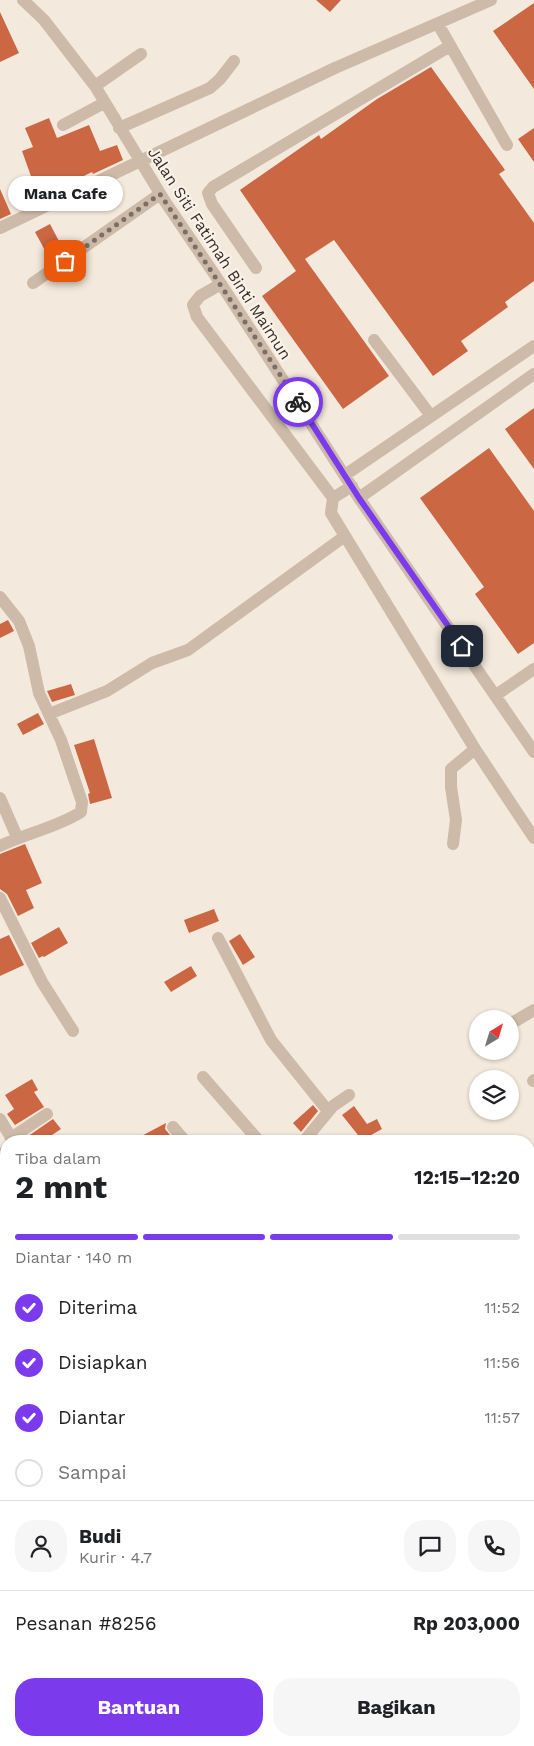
<!DOCTYPE html>
<html lang="id">
<head>
<meta charset="utf-8">
<style>
	body { margin:0; font-family:"Work Sans",sans-serif; background:#f6f6f6; color:#202124; height:100vh; display:flex; flex-direction:column; font-size:19px; white-space:nowrap }
	* { box-sizing:border-box; margin:0 }
	p { font-size:16px; color:#757577 }
	.icon { flex:none; width:28px; height:28px; fill:none; stroke:currentColor; stroke-width:2; stroke-linecap:round; stroke-linejoin:round }
	.map { position:relative; flex:1; overflow:hidden }
	.drawer { position:absolute; left:0px; top:1135px; width:535px; height:611px; display:flex; flex-direction:column; background:#fff; border-radius:20px 20px 0 0; box-shadow:0 1px 4px #0004 }
	.drawer>* { flex:none }
	.needle { width:32px; rotate:38deg }
	.fabs { position:absolute; left:469px; top:1010px; display:grid; gap:10px }
	.fabs a { display:grid; place-items:center; width:50px; height:50px; border-radius:50%; background:#fff; box-shadow:0 1px 4px #0004; font-size:25px }
	.pin { position:absolute; display:grid; place-items:center; width:42px; height:42px; color:#fff; margin:-21px; border-radius:10px; box-shadow:0 2px 8px #0006 }
	.courier { position:absolute; display:grid; place-items:center; width:50px; height:50px; margin:-25px; border:4px solid #7c3aed; border-radius:50%; background:#fff; color:#222; box-shadow:0 1px 6px #0007 }
	.bubble { position:absolute; height:35px; border-radius:18px; background:#fff; box-shadow:0 1px 4px #0004; font-size:16px; font-weight:700; line-height:35px; text-align:center }
	.head em { font-style:normal; font-weight:700 }
	.head div { display:flex; flex-direction:column-reverse }
	.head { display:flex; align-items:center; justify-content:space-between; height:85px; padding:0 15px }
	h1 { font-size:32px; font-weight:700; line-height:38px }
	.bar { display:grid; grid-template-columns:repeat(4,1fr); gap:8px 5px; align-content:center; height:60px; padding:0 15px }
	.bar i { height:6px; border-radius:4px; background:#e0e0e0 }
	.bar .on { background:#7c3aed }
	.bar p { grid-column:span 4 }
	.line { display:flex; align-items:center; gap:12px; padding:0 15px; border-top:1px solid #e0e0e0 }
	.line div { flex:1 }
	.round { display:grid; place-items:center; flex:none; width:52px; height:52px; border-radius:20px; background:#f6f6f6 }
	ol { padding:0 15px; list-style:none }
	li { display:flex; align-items:center; gap:15px; height:55px }
	li p { margin-inline-start:auto }
	li .icon { padding:5px; border-radius:50%; background:#7c3aed; color:#fff; stroke-width:4 }
	li:last-child { color:#757577 }
	li i { width:28px; height:28px; border:2px solid #e0e0e0; border-radius:50% }
	.primary-button { display:flex; gap:10px; margin-top:auto; padding:10px 15px }
	.primary-button a { flex:1; height:58px; border-radius:20px; background:#7c3aed; color:#fff; font-size:20px; font-weight:700; line-height:58px; text-align:center }
	.primary-button a+a { background:#f6f6f6; color:#202124 }
	.map>svg:first-child { display:block }
</style>
</head>
<body>
<div class="map">
<svg width="534" height="1746" viewBox="0 0 534 1746">
	<rect width="100%" height="100%" fill="#f4e9dd"/>
	<path fill="#cb6743" d="M 316,0 L 341,0 L 330,12 Z
		M 534,3 L 534,89 L 493,31 Z
		M 0,12 L 19,53 L 0,62 Z
		M 431,67 L 505,170 L 499,174 L 534,223 L 534,281 L 505,302 L 508,307 L 461,341 L 468,351 L 433,376 L 334,240 L 305,259 L 389,376 L 343,409 L 262,296 L 296,271 L 240,190 L 319,135 L 321,139 L 377,99 Z
		M 49,118 L 57,138 L 89,125 L 100,151 L 117,145 L 123,160 L 93,174 L 92,172 L 37,199 L 28,181 L 32,179 L 22,151 L 33,147 L 25,128 Z
		M 534,128 L 534,162 L 518,139 Z
		M 0,189 L 11,214 L 0,219 Z
		M 50,224 L 62,247 L 48,256 L 35,232 Z
		M 534,408 L 534,469 L 505,429 Z
		M 489,448 L 534,511 L 534,643 L 518,654 L 475,594 L 484,587 L 420,498 Z
		M 8,620 L 14,631 L 0,638 L 0,624 Z
		M 71,684 L 75,695 L 52,702 L 47,691 Z
		M 38,713 L 44,724 L 23,735 L 17,724 Z
		M 94,739 L 112,798 L 90,804 L 88,794 L 90,793 L 74,745 Z
		M 25,844 L 42,883 L 26,890 L 34,908 L 18,916 L 7,894 L 0,889 L 0,854 Z
		M 214,909 L 219,921 L 189,933 L 184,920 Z
		M 59,927 L 68,943 L 44,957 L 43,956 L 39,958 L 31,943 Z
		M 240,934 L 255,957 L 243,965 L 229,941 Z
		M 9,935 L 24,965 L 0,976 L 0,939 Z
		M 191,966 L 197,976 L 171,992 L 164,982 Z
		M 32,1079 L 38,1090 L 34,1092 L 44,1107 L 15,1125 L 7,1114 L 14,1109 L 5,1095 Z
		M 313,1105 L 318,1111 L 301,1132 L 293,1123 Z
		M 354,1106 L 367,1124 L 377,1119 L 382,1129 L 362,1140 L 342,1115 Z
		M 53,1119 L 61,1129 L 43,1141 L 26,1141 L 24,1139 Z
		M 166,1123 L 165,1129 L 175,1141 L 132,1141 Z"/>
	<g fill="none" stroke-linecap="round" stroke-linejoin="round">
		<path stroke="#cdbaa8" stroke-width="12" d="M 23,0 L 44,20 L 95,86 L 164,200 L 221,284 L 359,498 L 534,752
			M 438,24 L 507,145
			M 95,86 L 141,54
			M 63,125 L 104,103
			M 119,128 L 210,88 L 220,79 L 234,61
			M 0,228 L 335,68 L 491,0
			M 256,268 L 212,204 L 208,193 L 213,187 L 450,46
			M 33,283 L 160,194
			M 221,284 L 200,296 L 193,305 L 197,317 L 333,498
			M 374,340 L 431,416
			M 345,475 L 534,346
			M 352,486 L 333,498 L 331,513 L 475,749 L 534,838
			M 359,498 L 534,374
			M 0,597 L 19,621 L 29,646 L 39,693 L 61,740 L 82,802 L 81,812 C 56,828 26,833 0,846
			M 496,695 L 534,669
			M 49,714 L 107,691 L 152,663 L 188,650 L 345,536
			M 0,798 L 17,837
			M 453,844 L 456,820 L 451,787 L 451,769 L 475,749
			M 0,898 L 42,982 L 73,1031
			M 218,938 L 271,1040 L 328,1111
			M 512,1023 L 534,1010
			M 203,1077 L 259,1141
			M 533,1081 L 534,1080
			M 0,1119 L 13,1141
			M 173,1127 L 185,1141
			M 11,1138 L 47,1114
			M 304,1141 L 333,1106 L 349,1095
			M 0,1156 L 6,1151
			M 0,1231 L 6,1227
			M 0,1302 L 6,1300
			M 1,1377 L 6,1385
			M 0,1502 L 6,1491
			M 0,1557 L 6,1566
			M 529,1722 L 534,1730
			M 111,1740 L 114,1746
			M 470,1740 L 474,1746
			M 0,1743 L 6,1740
			M 73,1746 L 86,1740
			M 223,1746 L 233,1740
			M 364,1746 L 372,1740"/>
	</g>
	<g fill="none" stroke-linecap="round" stroke-linejoin="round">
		<path stroke="#7a6f68" stroke-width="5" stroke-dasharray="0 9" d="M 65,261 L 160,194 L 298,402"/>
		<path stroke="#7c3aed" stroke-width="6" d="M 298,402 L 359,498 L 462,646"/>
	</g>
	<g text-anchor="middle" stroke-width="4" stroke-linejoin="round" paint-order="stroke">
		<g font-size="16" fill="#392e29" stroke="#fbf3ea">
			<text transform="translate(220 253) rotate(57)" y="6">Jalan Siti Fatimah Binti Maimun</text>
		</g>
	</g>
</svg>
<div class="fabs">
<a><svg class="needle" viewBox="-14 -14 28 28"><path d="M0-13l5 13h-10z" fill="#e53935"/><path d="M0 13l5-13h-10z" fill="#757577"/></svg></a>
<a><svg class="icon" aria-label="layers" viewBox="0 0 24 24"><path d="M12 4l9 5-9 5-9-5zM3 14l9 5 9-5"/></svg></a>
</div>
<div class="pin" style="left:65px;top:261px;background:#ea580c"><svg class="icon" aria-label="bag" viewBox="0 0 24 24"><path d="M5 8h14l-1 12H6zM9 8a3 3 0 0 1 6 0"/></svg></div>
<div class="pin" style="left:462px;top:646px;background:#1f2937"><svg class="icon" aria-label="home" viewBox="0 0 24 24"><path d="M3 11l9-7 9 7M6 9v11h12V9"/></svg></div>
<div class="courier" style="left:298px;top:402px"><svg class="icon" aria-label="bike" viewBox="0 0 24 24"><circle cx="6" cy="16" r="4"/><circle cx="18" cy="16" r="4"/><path d="M6 16l4-8h5l3 8M10 8l3 8H6M13 5h3"/></svg></div>
<div class="bubble" style="left:8px;top:176px;width:115px">Mana Cafe</div>
<section class="drawer">
<div class="head"><div><h1>2 mnt</h1><p>Tiba dalam</p></div><em>12:15–12:20</em></div>
<div class="bar"><i class="on"></i><i class="on"></i><i class="on"></i><i></i><p>Diantar · 140 m</p></div>
<ol>
<li><svg class="icon" aria-label="check" viewBox="0 0 24 24"><path d="M5 12l5 5 9-10"/></svg>Diterima<p>11:52</p></li>
<li><svg class="icon" aria-label="check" viewBox="0 0 24 24"><path d="M5 12l5 5 9-10"/></svg>Disiapkan<p>11:56</p></li>
<li><svg class="icon" aria-label="check" viewBox="0 0 24 24"><path d="M5 12l5 5 9-10"/></svg>Diantar<p>11:57</p></li>
<li><i></i>Sampai</li>
</ol>
<div class="line" style="height:90px"><a class="round"><svg class="icon" aria-label="person" viewBox="0 0 24 24"><circle cx="12" cy="8" r="4"/><path d="M4 21q1-7 8-7t8 7"/></svg></a><div><b>Budi</b><p>Kurir · 4.7</p></div><a class="round"><svg class="icon" aria-label="chat" viewBox="0 0 24 24"><path d="M4 5h16v11H9l-5 4z"/></svg></a><a class="round"><svg class="icon" aria-label="phone" viewBox="0 0 24 24"><path d="M5 4h4l2 5-3 2q2 4 5 5l2-3 5 2v4C11 20 4 13 5 4z"/></svg></a></div>
<div class="line" style="height:65px"><div>Pesanan #8256</div><b>Rp 203,000</b></div>
<div class="primary-button"><a>Bantuan</a><a>Bagikan</a></div>
</section>
</div>
</body>
</html>
